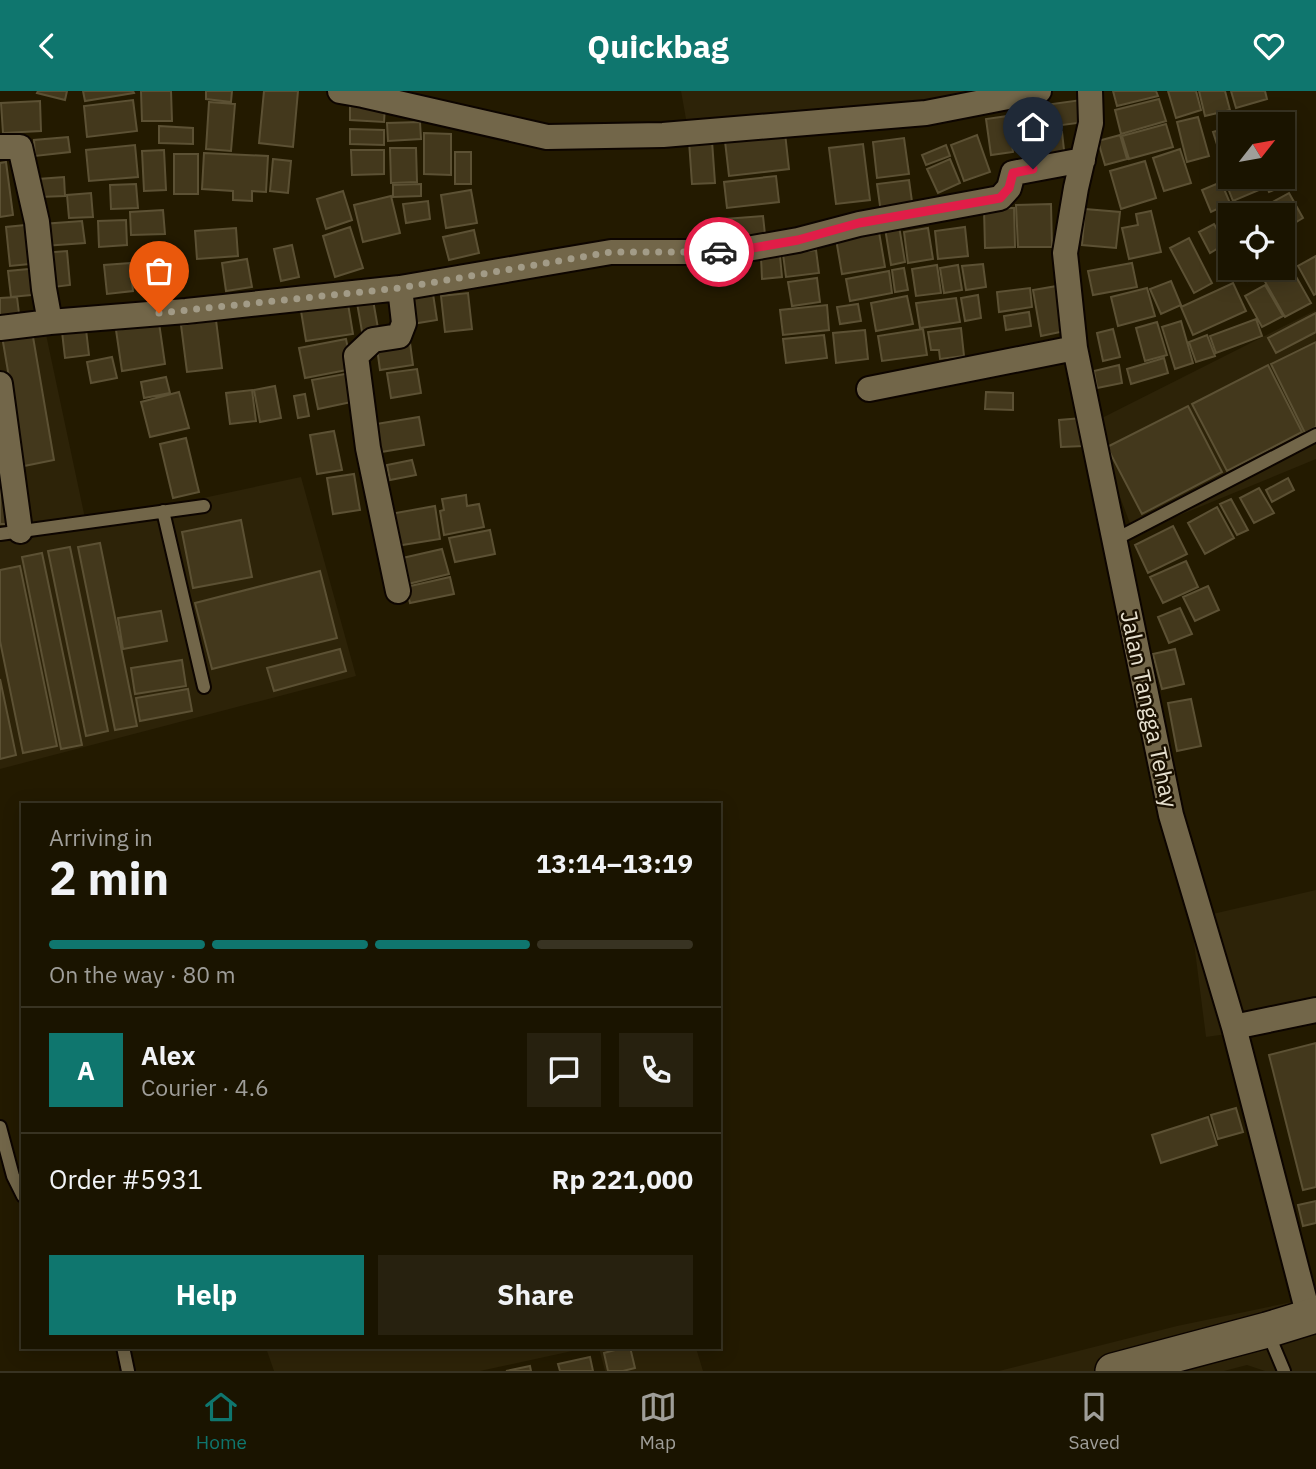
<!DOCTYPE html>
<html lang="en">
<head>
<meta charset="utf-8">
<style>
	body { margin:0; font-family:"IBM Plex Sans",sans-serif; background:#27210f; color:#f1f3f6; height:100vh; display:flex; flex-direction:column; font-size:26px; white-space:nowrap }
	* { box-sizing:border-box; margin:0 }
	p { font-size:23px; color:#9f9e99 }
	.icon { flex:none; width:38px; height:38px; fill:none; stroke:currentColor; stroke-width:2; stroke-linecap:round; stroke-linejoin:round }
	.map { position:relative; flex:1; overflow:hidden }
	.details { position:absolute; left:21px; top:712px; width:700px; height:546px; display:flex; flex-direction:column; background:#1a1400; border-radius:0px; box-shadow:0 4px 18px #0003,0 0 0 2px #383322 }
	.details>* { flex:none }
	.needle { width:46px; rotate:59deg }
	.controls { position:absolute; left:1218px; top:21px; display:grid; gap:14px }
	.controls a { display:grid; place-items:center; width:77px; height:77px; border-radius:0px; background:#1a1400; box-shadow:0 4px 18px #0003,0 0 0 2px #383322; font-size:35px }
	.pin { position:absolute; display:grid; place-items:center; width:60px; height:60px; color:#fff; margin:-72px -30px; border-radius:50% 50% 50% 0; rotate:-45deg; box-shadow:0 0 7px #0007 }
	.pin .icon { rotate:45deg }
	.courier { position:absolute; display:grid; place-items:center; width:70px; height:70px; margin:-35px; border:5px solid #e11d48; border-radius:50%; background:#fff; color:#222; box-shadow:0 2px 9px #0007 }
	.summary em { font-style:normal; font-weight:700 }
	.summary div { display:flex; flex-direction:column-reverse }
	.summary { display:flex; align-items:center; justify-content:space-between; height:119px; padding:0 28px }
	h1 { font-size:46px; font-weight:700; line-height:52px }
	.bar { display:grid; grid-template-columns:repeat(4,1fr); gap:10px 7px; align-content:center; height:84px; padding:0 28px }
	.bar i { height:9px; border-radius:5px; background:#383322 }
	.bar .on { background:#0f766e }
	.bar p { grid-column:span 4 }
	.line { display:flex; align-items:center; gap:18px; padding:0 28px; border-top:2px solid #383322 }
	.line div { flex:1 }
	.round { display:grid; place-items:center; flex:none; width:74px; height:74px; border-radius:0px; background:#27210f }
	.action { display:flex; gap:14px; margin-top:auto; padding:14px 28px }
	.action a { flex:1; height:80px; border-radius:0px; background:#0f766e; color:#fff; font-size:28px; font-weight:700; line-height:80px; text-align:center }
	.action a+a { background:#27210f; color:#f1f3f6 }
	header { display:flex; justify-content:space-between; align-items:center; height:91px; padding:0 28px; background:#0f766e; color:#fff; font-size:32px; font-weight:700 }
	.tabs { display:flex; justify-content:space-around; align-items:center; height:98px; border-top:2px solid #383322; background:#1a1400; font-size:19px; color:#9f9e99 }
	.tabs a { display:grid; justify-items:center; gap:4px }
	.tabs .on { color:#0f766e }
	.map>svg:first-child { display:block }
</style>
</head>
<body>
<header><svg class="icon" aria-label="back" viewBox="0 0 24 24"><path d="M15 5l-7 7 7 7"/></svg>Quickbag<svg class="icon" aria-label="heart" viewBox="0 0 24 24"><path d="M12 20l-8-8c-3-5 5-10 8-4 3-6 11-1 8 4z"/></svg></header>
<div class="map">
<svg width="1316" height="1280" viewBox="0 0 1316 1280">
	<rect width="100%" height="100%" fill="#231a00"/>
	<path fill="#2d2308" d="M 681,0 L 1054,0 L 924,28 L 686,28 Z
		M 1316,219 L 1316,368 L 1134,443 L 1092,332 Z
		M 44,234 L 86,432 L 301,386 L 356,585 L 0,678 L 0,240 Z
		M 1316,799 L 1316,930 L 1206,946 L 1191,828 Z
		M 1316,1206 L 1316,1280 L 1265,1280 L 1247,1274 L 1224,1280 L 999,1280 L 1177,1235 Z
		M 266,1257 L 266,1256 L 586,1257 L 480,1280 L 274,1280 Z
		M 599,1257 L 696,1257 L 703,1280 L 605,1280 Z"/>
	<path fill="#43381c" stroke="#5c5134" stroke-width="2" d="M 38,0 L 67,0 L 65,9 L 37,2 Z
		M 83,0 L 133,0 L 134,2 L 85,10 Z
		M 141,0 L 171,0 L 172,30 L 142,30 Z
		M 206,0 L 232,0 L 231,11 L 206,8 Z
		M 264,0 L 298,0 L 293,56 L 259,52 Z
		M 1113,0 L 1156,0 L 1158,5 L 1117,15 Z
		M 1168,0 L 1196,0 L 1201,19 L 1176,27 Z
		M 1199,0 L 1225,0 L 1230,19 L 1205,25 Z
		M 1231,0 L 1265,0 L 1267,8 L 1236,17 Z
		M 1159,8 L 1166,30 L 1121,43 L 1115,19 Z
		M 133,9 L 137,40 L 87,46 L 84,15 Z
		M 1081,9 L 1085,31 L 1055,35 L 1052,13 Z
		M 40,10 L 41,40 L 3,42 L 1,12 Z
		M 209,11 L 235,13 L 231,60 L 206,58 Z
		M 350,13 L 385,15 L 384,31 L 350,29 Z
		M 1047,13 L 1051,38 L 1020,43 L 1016,18 Z
		M 1248,24 L 1251,33 L 1232,33 L 1231,30 Z
		M 1008,25 L 1013,61 L 991,64 L 986,28 Z
		M 1198,26 L 1209,65 L 1187,71 L 1177,31 Z
		M 420,31 L 421,48 L 388,50 L 387,32 Z
		M 1166,33 L 1173,56 L 1129,68 L 1122,45 Z
		M 159,35 L 193,37 L 193,53 L 159,52 Z
		M 1227,37 L 1230,48 L 1230,63 L 1221,66 L 1213,41 Z
		M 350,38 L 384,39 L 384,54 L 350,53 Z
		M 1062,41 L 1065,68 L 1026,73 L 1023,45 Z
		M 424,42 L 451,43 L 451,84 L 424,83 Z
		M 785,42 L 789,78 L 729,85 L 725,50 Z
		M 977,44 L 990,81 L 964,90 L 951,54 Z
		M 1120,44 L 1127,68 L 1105,74 L 1098,50 Z
		M 68,46 L 70,61 L 35,65 L 34,49 Z
		M 904,47 L 909,83 L 877,87 L 873,51 Z
		M 689,50 L 712,50 L 715,92 L 692,93 Z
		M 863,53 L 870,109 L 836,113 L 829,57 Z
		M 135,54 L 138,86 L 89,90 L 86,59 Z
		M 946,54 L 950,65 L 926,74 L 922,64 Z
		M 390,57 L 416,57 L 417,91 L 391,92 Z
		M 1180,58 L 1191,92 L 1164,100 L 1153,67 Z
		M 164,59 L 166,99 L 144,100 L 142,60 Z
		M 351,59 L 384,59 L 384,83 L 352,84 Z
		M 455,61 L 471,61 L 471,93 L 455,93 Z
		M 204,62 L 268,65 L 266,101 L 252,100 L 252,110 L 233,109 L 233,100 L 202,98 Z
		M 174,63 L 198,63 L 198,103 L 174,103 Z
		M 1283,65 L 1294,90 L 1269,101 L 1263,86 L 1283,86 Z
		M 273,68 L 291,70 L 288,102 L 270,100 Z
		M 950,68 L 960,92 L 938,102 L 927,78 Z
		M 1230,68 L 1230,86 L 1254,86 L 1259,99 L 1233,110 L 1218,72 Z
		M 1145,70 L 1156,107 L 1121,118 L 1110,80 Z
		M 6,71 L 13,124 L 0,126 L 0,72 Z
		M 776,85 L 779,111 L 727,117 L 724,91 Z
		M 64,86 L 65,105 L 39,106 L 38,88 Z
		M 909,89 L 913,118 L 881,122 L 877,93 Z
		M 1221,91 L 1230,112 L 1211,121 L 1202,99 Z
		M 136,93 L 138,117 L 111,118 L 110,94 Z
		M 421,93 L 421,105 L 393,106 L 393,94 Z
		M 471,99 L 477,132 L 446,137 L 441,104 Z
		M 343,100 L 352,129 L 326,138 L 317,108 Z
		M 91,102 L 93,126 L 69,127 L 67,104 Z
		M 1289,102 L 1303,127 L 1283,139 L 1283,124 L 1249,124 Z
		M 391,105 L 400,142 L 363,151 L 354,114 Z
		M 428,110 L 430,128 L 406,132 L 403,113 Z
		M 1051,113 L 1052,156 L 1018,156 L 1016,114 Z
		M 984,117 L 1014,117 L 1015,156 L 985,157 Z
		M 1085,118 L 1120,121 L 1116,157 L 1082,154 Z
		M 163,119 L 165,143 L 131,144 L 130,121 Z
		M 1151,120 L 1161,161 L 1129,168 L 1122,137 L 1138,134 L 1136,123 Z
		M 763,125 L 766,153 L 727,156 L 725,128 Z
		M 126,129 L 127,154 L 99,156 L 98,130 Z
		M 82,130 L 85,152 L 44,155 L 42,133 Z
		M 35,133 L 40,172 L 10,175 L 6,136 Z
		M 1214,133 L 1225,153 L 1210,162 L 1199,141 Z
		M 899,135 L 905,171 L 891,174 L 885,137 Z
		M 350,136 L 363,177 L 335,186 L 323,145 Z
		M 965,136 L 968,165 L 938,168 L 935,140 Z
		M 236,137 L 238,165 L 197,168 L 195,140 Z
		M 928,137 L 933,168 L 908,172 L 904,141 Z
		M 474,139 L 479,162 L 449,169 L 443,146 Z
		M 879,141 L 885,176 L 842,183 L 836,148 Z
		M 1189,147 L 1212,192 L 1194,202 L 1170,157 Z
		M 292,154 L 299,186 L 281,190 L 274,158 Z
		M 816,159 L 819,182 L 786,186 L 783,163 Z
		M 67,160 L 70,194 L 46,197 L 42,162 Z
		M 780,165 L 782,186 L 762,188 L 761,166 Z
		M 1316,165 L 1316,203 L 1314,204 L 1298,175 Z
		M 247,168 L 252,196 L 226,200 L 222,172 Z
		M 130,172 L 133,200 L 107,203 L 104,174 Z
		M 1132,172 L 1137,196 L 1093,204 L 1088,180 Z
		M 983,173 L 986,196 L 966,199 L 962,175 Z
		M 937,174 L 941,202 L 916,205 L 912,178 Z
		M 958,174 L 962,199 L 944,202 L 940,177 Z
		M 1290,175 L 1311,212 L 1285,226 L 1264,189 Z
		M 39,177 L 42,203 L 11,206 L 8,180 Z
		M 904,177 L 908,199 L 895,201 L 892,179 Z
		M 1242,177 L 1262,177 L 1264,182 L 1248,190 Z
		M 889,180 L 892,202 L 850,210 L 846,188 Z
		M 817,187 L 820,211 L 792,215 L 788,191 Z
		M 1171,190 L 1181,214 L 1161,223 L 1150,198 Z
		M 1233,192 L 1246,220 L 1193,244 L 1181,216 Z
		M 1265,194 L 1283,225 L 1262,236 L 1245,205 Z
		M 1057,195 L 1065,240 L 1041,245 L 1033,199 Z
		M 1030,197 L 1032,216 L 999,221 L 997,201 Z
		M 1147,197 L 1155,225 L 1118,235 L 1111,206 Z
		M 468,202 L 472,238 L 445,241 L 441,205 Z
		M 433,203 L 437,229 L 412,233 L 409,207 Z
		M 978,204 L 981,227 L 965,230 L 961,207 Z
		M 907,205 L 913,233 L 876,240 L 871,212 Z
		M 17,206 L 20,231 L 0,233 L 0,207 Z
		M 956,207 L 960,231 L 920,237 L 916,212 Z
		M 373,209 L 379,243 L 363,246 L 357,212 Z
		M 348,213 L 353,243 L 306,250 L 301,220 Z
		M 858,213 L 861,230 L 840,233 L 837,216 Z
		M 827,214 L 829,239 L 783,244 L 780,219 Z
		M 1029,221 L 1031,235 L 1006,239 L 1004,225 Z
		M 1316,222 L 1316,241 L 1276,262 L 1268,247 Z
		M 1256,228 L 1262,245 L 1216,262 L 1210,245 Z
		M 216,229 L 222,277 L 187,281 L 181,234 Z
		M 85,230 L 89,264 L 65,267 L 61,232 Z
		M 1181,230 L 1193,272 L 1175,278 L 1162,236 Z
		M 1157,231 L 1167,264 L 1145,270 L 1136,237 Z
		M 159,232 L 165,273 L 122,280 L 116,239 Z
		M 961,237 L 964,265 L 940,268 L 939,259 L 931,259 L 928,241 Z
		M 923,238 L 927,264 L 882,270 L 878,245 Z
		M 1113,238 L 1120,266 L 1103,270 L 1097,242 Z
		M 865,239 L 868,268 L 836,272 L 833,242 Z
		M 32,240 L 54,369 L 24,375 L 2,245 Z
		M 824,244 L 827,267 L 786,272 L 783,248 Z
		M 1207,244 L 1215,265 L 1196,271 L 1189,251 Z
		M 346,248 L 352,278 L 305,287 L 299,257 Z
		M 1316,251 L 1316,336 L 1305,342 L 1271,273 Z
		M 410,252 L 413,274 L 380,279 L 377,257 Z
		M 112,266 L 117,287 L 91,292 L 87,271 Z
		M 1164,267 L 1168,282 L 1131,293 L 1127,278 Z
		M 1119,274 L 1122,292 L 1097,297 L 1094,280 Z
		M 1268,274 L 1302,341 L 1227,380 L 1192,313 Z
		M 417,278 L 421,302 L 391,307 L 387,282 Z
		M 356,281 L 361,309 L 318,318 L 312,289 Z
		M 166,286 L 170,302 L 144,307 L 141,291 Z
		M 275,295 L 281,327 L 260,331 L 254,299 Z
		M 252,299 L 256,330 L 230,333 L 226,302 Z
		M 179,301 L 189,337 L 150,346 L 141,311 Z
		M 986,301 L 1013,302 L 1013,319 L 985,318 Z
		M 305,303 L 309,325 L 298,327 L 294,305 Z
		M 1188,315 L 1222,381 L 1142,423 L 1107,356 Z
		M 419,326 L 424,354 L 375,362 L 370,334 Z
		M 1082,327 L 1084,355 L 1061,356 L 1059,329 Z
		M 334,340 L 342,379 L 317,383 L 310,344 Z
		M 186,347 L 199,401 L 173,407 L 160,353 Z
		M 412,369 L 416,384 L 390,389 L 387,374 Z
		M 354,383 L 360,419 L 333,423 L 327,387 Z
		M 1288,387 L 1294,399 L 1272,411 L 1266,399 Z
		M 5,397 L 8,433 L 0,433 L 0,398 Z
		M 1259,397 L 1274,422 L 1254,432 L 1240,407 Z
		M 466,404 L 467,415 L 479,413 L 484,436 L 444,444 L 440,420 L 444,419 L 442,408 Z
		M 1231,408 L 1248,439 L 1237,444 L 1220,413 Z
		M 435,415 L 440,448 L 396,455 L 390,423 Z
		M 1217,416 L 1234,447 L 1205,463 L 1188,432 Z
		M 241,429 L 252,486 L 193,497 L 182,441 Z
		M 1173,435 L 1187,463 L 1148,482 L 1135,454 Z
		M 490,439 L 495,463 L 455,471 L 449,447 Z
		M 100,452 L 137,635 L 115,639 L 78,456 Z
		M 70,456 L 108,640 L 86,645 L 48,460 Z
		M 442,458 L 449,483 L 404,494 L 398,468 Z
		M 42,462 L 82,654 L 61,658 L 22,466 Z
		M 1186,470 L 1198,496 L 1163,512 L 1150,486 Z
		M 20,475 L 57,655 L 23,662 L 0,550 L 0,479 Z
		M 320,480 L 337,547 L 212,578 L 195,512 Z
		M 450,486 L 454,503 L 410,512 L 406,496 Z
		M 1208,495 L 1219,519 L 1195,530 L 1183,506 Z
		M 1180,517 L 1192,543 L 1169,552 L 1158,526 Z
		M 161,520 L 167,550 L 123,558 L 118,527 Z
		M 340,558 L 346,580 L 274,600 L 267,577 Z
		M 1175,558 L 1184,593 L 1162,598 L 1153,563 Z
		M 182,569 L 186,595 L 135,603 L 131,577 Z
		M 0,588 L 16,664 L 0,668 Z
		M 188,598 L 192,620 L 140,630 L 136,607 Z
		M 1191,608 L 1201,655 L 1177,660 L 1168,612 Z
		M 1316,952 L 1316,1096 L 1303,1099 L 1269,964 Z
		M 1236,1017 L 1243,1041 L 1218,1048 L 1211,1024 Z
		M 1208,1026 L 1217,1054 L 1161,1072 L 1152,1044 Z
		M 1316,1110 L 1316,1132 L 1303,1135 L 1298,1114 Z
		M 626,1256 L 630,1256 L 635,1277 L 623,1280 L 608,1280 L 604,1262 Z
		M 590,1266 L 593,1280 L 560,1280 L 558,1273 Z
		M 530,1275 L 531,1280 L 506,1280 Z"/>
	<g fill="none" stroke-linecap="round" stroke-linejoin="round">
		<defs>
			<path id="lane" d="M 163,420 L 204,596
				M 0,443 L 204,415
				M 1114,449 L 1316,344
				M 0,1036 L 13,1085 L 23,1105
				M 1268,1242 L 1284,1280
				M 123,1256 L 128,1280"/>
			<path id="street" d="M 340,0 L 363,4 L 547,46 L 663,44 L 926,22 L 1039,0
				M 1090,0 L 1091,32 L 1076,97 L 1065,162 L 1075,257 L 1171,724 L 1234,936 L 1309,1226
				M 0,56 L 20,56 L 37,131 L 44,198 L 50,231
				M 0,237 L 50,231 L 186,220 L 400,197 L 611,161 L 730,161 L 798,149 L 859,133 L 1000,107 L 1009,97 L 1013,82 L 1083,69
				M 0,293 L 20,440
				M 869,298 L 1075,257
				M 398,500 L 368,357 L 356,265 L 373,249 L 399,245 L 404,232 L 400,197
				M 1234,936 L 1316,919"/>
			<path id="secondary" d="M 1113,1280 L 1267,1239 L 1316,1224"/>
		</defs>
		<use href="#lane" stroke="#0d0500" stroke-width="16"/>
		<use href="#street" stroke="#0d0500" stroke-width="28"/>
		<use href="#secondary" stroke="#0d0500" stroke-width="38"/>
		<use href="#lane" stroke="#726649" stroke-width="12"/>
		<use href="#street" stroke="#726649" stroke-width="24"/>
		<use href="#secondary" stroke="#726649" stroke-width="35"/>
	</g>
	<g fill="none" stroke-linecap="round" stroke-linejoin="round">
		<path stroke="#a29b87" stroke-width="7" stroke-dasharray="0 12.6" d="M 159,222 L 400,197 L 611,161 L 719,161"/>
		<path stroke="#e11d48" stroke-width="9" d="M 719,161 L 730,161 L 798,149 L 859,132 L 1000,107 L 1009,97 L 1013,82 L 1033,78"/>
	</g>
	<g text-anchor="middle" stroke-width="5" stroke-linejoin="round" paint-order="stroke">
		<g font-size="23" fill="#e6e0cf" stroke="#1a1000">
			<text transform="translate(1149 618) rotate(78)" y="8">Jalan Tangga Tehay</text>
		</g>
	</g>
</svg>
<div class="controls">
<a><svg class="needle" viewBox="-14 -14 28 28"><path d="M0-13l5 13h-10z" fill="#e53935"/><path d="M0 13l5-13h-10z" fill="#9f9e99"/></svg></a>
<a><svg class="icon" aria-label="locate" viewBox="0 0 24 24"><circle cx="12" cy="12" r="6"/><path d="M12 2v4M12 18v4M2 12h4M18 12h4"/></svg></a>
</div>
<div class="pin" style="left:159px;top:222px;background:#ea580c"><svg class="icon" aria-label="bag" viewBox="0 0 24 24"><path d="M5 8h14l-1 12H6zM9 8a3 3 0 0 1 6 0"/></svg></div>
<div class="pin" style="left:1033px;top:78px;background:#1f2937"><svg class="icon" aria-label="home" viewBox="0 0 24 24"><path d="M3 11l9-7 9 7M6 9v11h12V9"/></svg></div>
<div class="courier" style="left:719px;top:161px"><svg class="icon" aria-label="car" viewBox="0 0 24 24"><path d="M5 17H2v-5l4-1 3-4h7l3 4 3 1v5h-3M9 17h6M6 11h13"/><circle cx="7" cy="17" r="2"/><circle cx="17" cy="17" r="2"/></svg></div>
<section class="details">
<div class="summary"><div><h1>2 min</h1><p>Arriving in</p></div><em>13:14–13:19</em></div>
<div class="bar"><i class="on"></i><i class="on"></i><i class="on"></i><i></i><p>On the way · 80 m</p></div>
<div class="line" style="height:126px"><b class="round" style="background:#0f766e;color:#fff">A</b><div><b>Alex</b><p>Courier · 4.6</p></div><a class="round"><svg class="icon" aria-label="chat" viewBox="0 0 24 24"><path d="M4 5h16v11H9l-5 4z"/></svg></a><a class="round"><svg class="icon" aria-label="phone" viewBox="0 0 24 24"><path d="M5 4h4l2 5-3 2q2 4 5 5l2-3 5 2v4C11 20 4 13 5 4z"/></svg></a></div>
<div class="line" style="height:91px"><div>Order #5931</div><b>Rp 221,000</b></div>
<div class="action"><a>Help</a><a>Share</a></div>
</section>
</div>
<nav class="tabs">
<a class="on"><svg class="icon" aria-label="home" viewBox="0 0 24 24"><path d="M3 11l9-7 9 7M6 9v11h12V9"/></svg>Home</a>
<a><svg class="icon" aria-label="map" viewBox="0 0 24 24"><path d="M3 6l6-2 6 2 6-2v14l-6 2-6-2-6 2zM9 4v14M15 6v14"/></svg>Map</a>
<a><svg class="icon" aria-label="saved" viewBox="0 0 24 24"><path d="M7 4h10v16l-5-4-5 4z"/></svg>Saved</a>
</nav>
</body>
</html>
